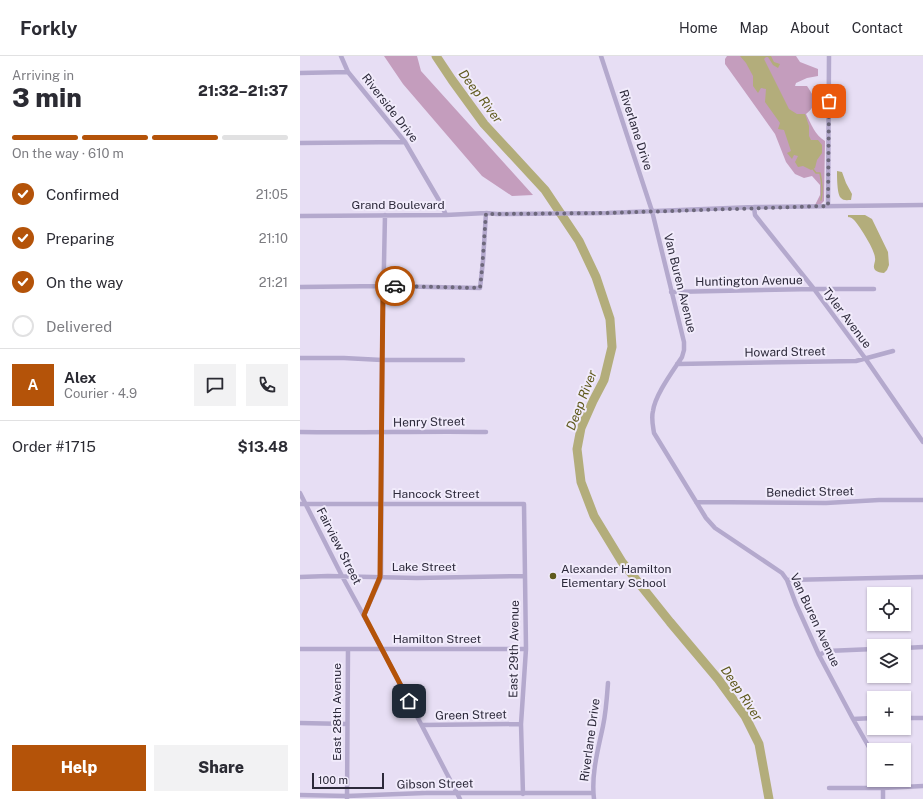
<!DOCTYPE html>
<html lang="en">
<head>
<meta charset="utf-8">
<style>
	body { margin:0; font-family:"Public Sans",sans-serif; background:#f2f2f3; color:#2b2b33; height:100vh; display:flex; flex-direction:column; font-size:15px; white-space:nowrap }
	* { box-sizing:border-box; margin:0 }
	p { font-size:13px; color:#7c7c81 }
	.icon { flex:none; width:22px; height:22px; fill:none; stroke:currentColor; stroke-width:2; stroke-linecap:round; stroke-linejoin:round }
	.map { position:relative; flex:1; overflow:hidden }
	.sheet { display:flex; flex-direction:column; background:#fff; width:300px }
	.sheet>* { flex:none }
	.buttons { position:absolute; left:567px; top:531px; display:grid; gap:8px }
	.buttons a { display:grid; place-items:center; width:44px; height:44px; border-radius:0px; background:#fff; box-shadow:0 1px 3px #0004; font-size:20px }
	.scale { position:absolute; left:12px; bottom:10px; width:72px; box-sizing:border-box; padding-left:4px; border:2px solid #2c293a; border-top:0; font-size:11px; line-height:14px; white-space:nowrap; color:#2c293a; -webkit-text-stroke:3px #f1ebfb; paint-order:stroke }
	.pin { position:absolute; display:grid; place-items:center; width:34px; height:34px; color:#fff; margin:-17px; border-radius:8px; box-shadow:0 2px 6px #0006 }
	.courier { position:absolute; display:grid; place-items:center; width:40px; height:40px; margin:-20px; border:3px solid #b45309; border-radius:50%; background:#fff; color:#222; box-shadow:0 1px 5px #0007 }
	.headline em { font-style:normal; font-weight:800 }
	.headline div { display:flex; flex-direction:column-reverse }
	.headline { display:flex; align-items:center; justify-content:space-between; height:68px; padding:0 12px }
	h1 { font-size:26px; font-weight:800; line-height:30px }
	.bar { display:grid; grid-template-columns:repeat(4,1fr); gap:6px 4px; align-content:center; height:48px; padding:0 12px }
	.bar i { height:5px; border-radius:3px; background:#e1e1e2 }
	.bar .current { background:#b45309 }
	.bar p { grid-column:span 4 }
	.line { display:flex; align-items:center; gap:10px; padding:0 12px; border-top:1px solid #e1e1e2 }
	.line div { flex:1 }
	.round { display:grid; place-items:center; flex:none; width:42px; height:42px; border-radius:0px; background:#f2f2f3 }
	ol { padding:0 12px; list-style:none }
	li { display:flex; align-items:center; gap:12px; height:44px }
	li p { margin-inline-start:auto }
	li .icon { padding:4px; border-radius:50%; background:#b45309; color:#fff; stroke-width:4 }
	li:last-child { color:#7c7c81 }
	li i { width:22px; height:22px; border:2px solid #e1e1e2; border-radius:50% }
	.action { display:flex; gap:8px; margin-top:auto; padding:8px 12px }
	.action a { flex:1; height:46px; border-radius:0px; background:#b45309; color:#fff; font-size:16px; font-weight:800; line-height:46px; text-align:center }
	.action a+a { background:#f2f2f3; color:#2b2b33 }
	header { display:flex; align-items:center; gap:24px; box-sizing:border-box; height:56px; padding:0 20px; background:#fff; border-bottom:1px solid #e1e1e2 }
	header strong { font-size:19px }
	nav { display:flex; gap:22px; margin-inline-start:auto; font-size:14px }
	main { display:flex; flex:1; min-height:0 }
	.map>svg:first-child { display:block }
</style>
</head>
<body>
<header>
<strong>Forkly</strong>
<nav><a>Home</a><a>Map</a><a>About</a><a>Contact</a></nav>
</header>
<main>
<section class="sheet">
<div class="headline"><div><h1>3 min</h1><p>Arriving in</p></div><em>21:32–21:37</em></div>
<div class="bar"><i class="current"></i><i class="current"></i><i class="current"></i><i></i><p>On the way · 610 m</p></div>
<ol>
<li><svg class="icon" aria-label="check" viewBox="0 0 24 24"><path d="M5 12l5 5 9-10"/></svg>Confirmed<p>21:05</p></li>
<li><svg class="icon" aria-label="check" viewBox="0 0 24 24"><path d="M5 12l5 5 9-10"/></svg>Preparing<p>21:10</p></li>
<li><svg class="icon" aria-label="check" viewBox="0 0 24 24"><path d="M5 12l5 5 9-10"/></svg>On the way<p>21:21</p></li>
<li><i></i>Delivered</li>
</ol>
<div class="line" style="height:72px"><b class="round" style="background:#b45309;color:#fff">A</b><div><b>Alex</b><p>Courier · 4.9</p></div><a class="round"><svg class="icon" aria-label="chat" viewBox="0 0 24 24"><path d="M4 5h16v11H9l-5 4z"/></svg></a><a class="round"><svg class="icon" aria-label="phone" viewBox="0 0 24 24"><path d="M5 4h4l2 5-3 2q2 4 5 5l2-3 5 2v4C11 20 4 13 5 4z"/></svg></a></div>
<div class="line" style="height:52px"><div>Order #1715</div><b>$13.48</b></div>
<div class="action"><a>Help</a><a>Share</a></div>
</section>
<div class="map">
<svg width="623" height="743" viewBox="0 0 623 743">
	<rect width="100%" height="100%" fill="#e7def4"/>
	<path fill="#c49dbd" d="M 84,0 L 117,0 L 121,15 L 233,139 L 212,140 L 182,120 L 103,28 Z
		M 427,0 L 496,0 L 500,6 L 518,13 L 518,20 L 507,22 L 496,27 L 495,30 L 507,30 C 515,42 519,47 506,58 C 511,68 515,79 525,85 L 524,145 L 521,148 L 515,149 L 520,139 L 520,129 L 512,120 L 504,122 L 495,118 L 486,106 L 475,78 L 425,8 L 425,3 Z"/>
	<path fill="#b3ad7b" d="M 440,0 L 471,0 L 474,6 L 480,8 L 478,12 L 473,9 L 468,1 L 466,1 L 464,3 L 489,53 L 497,58 L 505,58 L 509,70 L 509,80 L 511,84 L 518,84 L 522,89 L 522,97 L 517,104 L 515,112 L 511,114 L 503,110 L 498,111 L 495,106 L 498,100 L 494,99 L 492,103 L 487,97 L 491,95 L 484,74 L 478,73 L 480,67 L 465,46 L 466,33 L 461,32 L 458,37 L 453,30 L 453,20 L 446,7 Z
		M 537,115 L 542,116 L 546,127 L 552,138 L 551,144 C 548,144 543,145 541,142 C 537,139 537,120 537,115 Z
		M 548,159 L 565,159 L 572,163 L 588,196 L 589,209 L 587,214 L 584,217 C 581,217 577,216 575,214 C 572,210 576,206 575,202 C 575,194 559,169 554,164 C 551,161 551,162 548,161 Z"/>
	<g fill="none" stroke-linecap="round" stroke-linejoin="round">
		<path stroke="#b3ad7b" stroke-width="1.5" d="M 513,113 L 516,117 L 520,117 C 522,126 523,135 521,144"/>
		<path stroke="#b3ad7b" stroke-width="9" d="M 136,0 L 152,24 L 184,68 L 245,134 L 279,185 L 296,221 L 310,263 L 312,291 L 304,324 L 293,345 L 281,372 L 277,393 L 281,426 L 294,460 L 322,506 L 370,566 L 418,623 L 445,660 L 459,688 L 469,743"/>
		<path stroke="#b4a9cd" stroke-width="4.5" d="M 41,0 L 48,16 L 105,86 L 140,146 L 146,159
			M 301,0 L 352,155 L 384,286 L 384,294 L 382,301 C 373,315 355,339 353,355 C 351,362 353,370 354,377 L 406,462 L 415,472 L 482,517 L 487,524 L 496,548 L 519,599 L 553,663 L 574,700
			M 0,17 L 48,16
			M 0,87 L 105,86
			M 528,150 L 529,0
			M 454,151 L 455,159 L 514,233 L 565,302 L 623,386
			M 0,160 L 146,159 L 186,157 L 197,158 L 307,157 L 454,151 L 623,149
			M 0,231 L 83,230 L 180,232 L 183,205 L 186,157
			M 371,236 L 514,233 L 574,233
			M 0,302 L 44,302 L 82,304 L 163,304
			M 377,308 L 556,305 L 593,295
			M 0,376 C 62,377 124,375 186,376
			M 0,437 L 42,520 L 82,593 L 160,743
			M 396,446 L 526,447 L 579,444 L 623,444
			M 0,448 L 224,448 L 226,593 L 221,668 L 223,738
			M 0,521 L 28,520 L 117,522 L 225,520
			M 487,524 L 623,521
			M 64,559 L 81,521 L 82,304 L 85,159
			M 604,592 L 623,591
			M 0,593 L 226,593
			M 519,599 L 527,595 L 574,593
			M 604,662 L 623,662
			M 553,663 L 574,662
			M 0,667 L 47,668
			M 122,669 L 221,668
			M 581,724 L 583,732 L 583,743
			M 529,732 L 583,732 L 623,730
			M 0,739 L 47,740 L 125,737 L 293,737
			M 47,743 L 48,593
			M 294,743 C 291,718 298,694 303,670 C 306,656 307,641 308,627"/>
	</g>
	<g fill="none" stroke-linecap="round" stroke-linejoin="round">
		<path stroke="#6d687b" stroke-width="4" stroke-dasharray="0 7.2" d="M 95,230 L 180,232 C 183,207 184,182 186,158 L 197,158 L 307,157 L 528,150 L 529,45"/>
		<path stroke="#b45309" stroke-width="5" d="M 95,230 L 83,230 L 80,521 L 64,559 L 109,645"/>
	</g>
	<circle fill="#5f591c" stroke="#f1ebfb" stroke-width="1.5" cx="253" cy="520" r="4"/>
	<g text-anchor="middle" stroke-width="4" stroke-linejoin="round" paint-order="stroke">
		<g font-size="12" fill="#2c293a" stroke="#f1ebfb">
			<text transform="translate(90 52) rotate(52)" y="4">Riverside Drive</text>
			<text transform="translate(336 74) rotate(72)" y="4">Riverlane Drive</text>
			<text x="98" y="153">Grand Boulevard</text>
			<text transform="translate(449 225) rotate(-1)" y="4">Huntington Avenue</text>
			<text transform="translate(380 227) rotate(76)" y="4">Van Buren Avenue</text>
			<text transform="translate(547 262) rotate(53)" y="4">Tyler Avenue</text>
			<text transform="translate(485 296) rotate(-1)" y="4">Howard Street</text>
			<text transform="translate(129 366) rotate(-1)" y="4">Henry Street</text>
			<text transform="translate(510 436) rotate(-1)" y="4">Benedict Street</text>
			<text x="136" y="442">Hancock Street</text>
			<text transform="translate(39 490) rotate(63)" y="4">Fairview Street</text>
			<text x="124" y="515">Lake Street</text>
			<text transform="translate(515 564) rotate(65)" y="4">Van Buren Avenue</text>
			<text x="137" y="587">Hamilton Street</text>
			<text transform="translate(214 593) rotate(-89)" y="4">East 29th Avenue</text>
			<text transform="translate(37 656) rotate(-90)" y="4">East 28th Avenue</text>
			<text transform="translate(171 659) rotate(-1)" y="4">Green Street</text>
			<text transform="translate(290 684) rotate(-82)" y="4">Riverlane Drive</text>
			<text transform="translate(135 728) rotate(-1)" y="4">Gibson Street</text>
		</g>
		<g font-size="12" fill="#2c293a" stroke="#f1ebfb" text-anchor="start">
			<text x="261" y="517">Alexander Hamilton<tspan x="261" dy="14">Elementary School</tspan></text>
		</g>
		<g font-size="13" font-style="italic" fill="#5f591c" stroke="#f1ebfb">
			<text transform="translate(181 40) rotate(53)" y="5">Deep River</text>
			<text transform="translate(281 344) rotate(-69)" y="5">Deep River</text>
			<text transform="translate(442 637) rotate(56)" y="5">Deep River</text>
		</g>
	</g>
</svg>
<div class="buttons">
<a><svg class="icon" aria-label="locate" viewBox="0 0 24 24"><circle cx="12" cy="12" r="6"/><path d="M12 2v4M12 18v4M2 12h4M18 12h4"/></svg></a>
<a><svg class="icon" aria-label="layers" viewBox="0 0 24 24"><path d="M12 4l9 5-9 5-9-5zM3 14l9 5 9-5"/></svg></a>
<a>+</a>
<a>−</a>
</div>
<div class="scale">100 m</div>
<div class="pin" style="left:529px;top:45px;background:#ea580c"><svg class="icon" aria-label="bag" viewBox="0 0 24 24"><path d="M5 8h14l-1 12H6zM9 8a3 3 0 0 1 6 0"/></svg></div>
<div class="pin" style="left:109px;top:645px;background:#1f2937"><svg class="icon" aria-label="home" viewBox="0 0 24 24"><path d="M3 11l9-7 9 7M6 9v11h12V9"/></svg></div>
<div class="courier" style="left:95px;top:230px"><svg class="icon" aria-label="car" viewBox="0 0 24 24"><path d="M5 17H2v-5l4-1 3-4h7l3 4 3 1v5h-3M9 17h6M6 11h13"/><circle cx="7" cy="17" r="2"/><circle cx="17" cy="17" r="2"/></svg></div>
</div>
</main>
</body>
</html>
